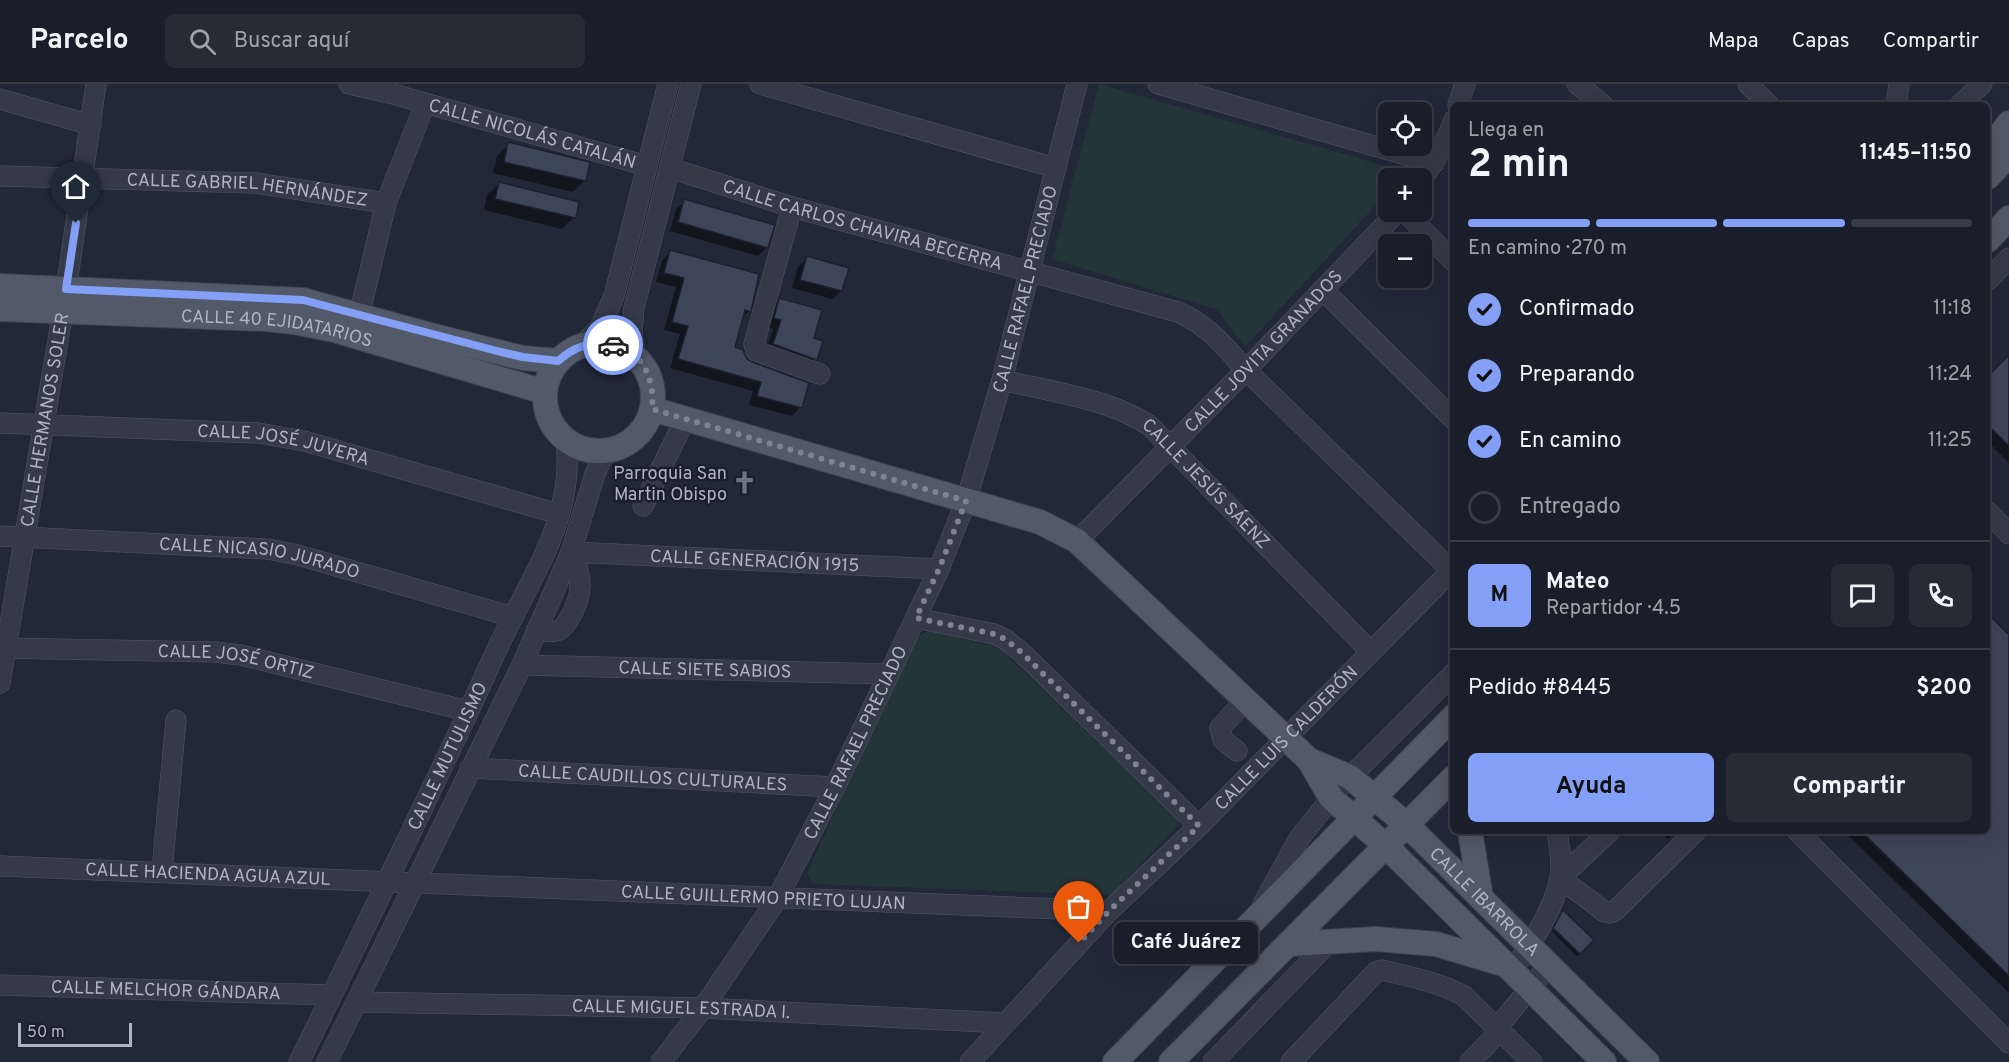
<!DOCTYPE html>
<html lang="es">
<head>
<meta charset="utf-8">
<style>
	body { margin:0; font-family:Overpass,sans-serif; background:#262b36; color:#f1f3f6; height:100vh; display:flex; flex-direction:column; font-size:22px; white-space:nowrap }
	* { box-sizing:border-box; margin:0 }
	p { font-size:20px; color:#9fa2a8 }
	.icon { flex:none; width:33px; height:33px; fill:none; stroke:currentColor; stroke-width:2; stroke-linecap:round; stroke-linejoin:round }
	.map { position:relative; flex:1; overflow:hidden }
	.sheet { position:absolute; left:1450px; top:18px; width:540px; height:732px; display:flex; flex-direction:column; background:#191e2a; border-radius:9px; box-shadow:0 6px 24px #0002,0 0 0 2px #373c47 }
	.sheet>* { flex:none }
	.fabs { position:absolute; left:1378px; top:18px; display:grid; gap:12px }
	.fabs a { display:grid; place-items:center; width:54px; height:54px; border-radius:9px; background:#191e2a; box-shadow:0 6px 24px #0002,0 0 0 2px #373c47; font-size:30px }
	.scale { position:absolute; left:18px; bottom:15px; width:114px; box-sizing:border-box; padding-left:6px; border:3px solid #afb4c5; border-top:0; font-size:16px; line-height:21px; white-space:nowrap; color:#afb4c5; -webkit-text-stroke:4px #1a1f2d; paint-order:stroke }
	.pin { position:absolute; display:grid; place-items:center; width:51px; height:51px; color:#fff; margin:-62px -26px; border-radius:50% 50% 50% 0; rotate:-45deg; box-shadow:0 0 6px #0007 }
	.pin .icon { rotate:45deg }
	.courier { position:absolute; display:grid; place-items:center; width:60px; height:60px; margin:-30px; border:4px solid #83a0f6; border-radius:50%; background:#fff; color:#222; box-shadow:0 2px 8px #0007 }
	.bubble { position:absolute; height:42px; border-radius:9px; background:#191e2a; box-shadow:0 6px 24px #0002,0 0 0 2px #373c47; font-size:20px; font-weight:700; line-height:42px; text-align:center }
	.overview em { font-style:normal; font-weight:700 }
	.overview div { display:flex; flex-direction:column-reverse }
	.overview { display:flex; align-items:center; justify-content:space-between; height:102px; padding:0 18px }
	h1 { font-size:39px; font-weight:700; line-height:45px }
	.bar { display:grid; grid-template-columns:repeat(4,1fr); gap:9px 6px; align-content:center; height:72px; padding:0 18px }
	.bar i { height:8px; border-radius:4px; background:#373c47 }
	.bar .current { background:#83a0f6 }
	.bar p { grid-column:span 4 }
	.line { display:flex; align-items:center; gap:15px; padding:0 18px; border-top:2px solid #373c47 }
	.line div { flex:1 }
	.round { display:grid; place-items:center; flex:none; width:63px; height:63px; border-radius:9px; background:#262b36 }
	ol { padding:0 18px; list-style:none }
	li { display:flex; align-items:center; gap:18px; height:66px }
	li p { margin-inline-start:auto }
	li .icon { padding:6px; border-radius:50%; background:#83a0f6; color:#111; stroke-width:4 }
	li:last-child { color:#9fa2a8 }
	li i { width:33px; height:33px; border:3px solid #373c47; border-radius:50% }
	.cta { display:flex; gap:12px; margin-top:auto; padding:12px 18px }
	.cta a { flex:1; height:69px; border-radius:9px; background:#83a0f6; color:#111; font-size:24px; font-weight:700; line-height:69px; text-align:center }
	.cta a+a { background:#262b36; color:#f1f3f6 }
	header { display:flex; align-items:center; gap:36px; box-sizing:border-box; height:84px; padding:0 30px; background:#191e2a; border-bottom:2px solid #373c47 }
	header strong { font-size:28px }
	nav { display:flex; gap:33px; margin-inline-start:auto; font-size:21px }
	.search { width:420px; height:54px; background:#262b36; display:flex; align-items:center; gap:15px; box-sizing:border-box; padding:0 21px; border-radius:9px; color:#9fa2a8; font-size:22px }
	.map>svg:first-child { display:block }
</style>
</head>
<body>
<header>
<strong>Parcelo</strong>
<div class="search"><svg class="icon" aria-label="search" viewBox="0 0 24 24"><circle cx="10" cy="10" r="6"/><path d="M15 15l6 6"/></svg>Buscar aquí</div>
<nav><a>Mapa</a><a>Capas</a><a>Compartir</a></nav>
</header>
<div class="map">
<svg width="2009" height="978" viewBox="0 0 2009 978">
	<rect width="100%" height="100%" fill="#212838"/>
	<path fill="#24353a" d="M 1099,0 L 1407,88 L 1401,94 L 1389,94 L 1389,107 L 1245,263 L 1216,225 L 1052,175 Z
		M 928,547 L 998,563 L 1181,738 L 1111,811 L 813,800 L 807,789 L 916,554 Z"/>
	<path fill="#0007" d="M 509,60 L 585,96 L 573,108 L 493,89 L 497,72 Z
		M 499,100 L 574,133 L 562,145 L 484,126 L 487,111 Z
		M 685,117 L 767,163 L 758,172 L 670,147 L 676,125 Z
		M 670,168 L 749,227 L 741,235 L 734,264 L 800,323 L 792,332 L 749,321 L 753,307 L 670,284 L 680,250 L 664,246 L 676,203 L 656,198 L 662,177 Z
		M 807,174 L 841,207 L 832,215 L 792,204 L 798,183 Z
		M 780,215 L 812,255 L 815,275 L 806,284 L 765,269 L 773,245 L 766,243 L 771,224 Z
		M 2009,273 L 2009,379 L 1988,358 L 1988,294 Z
		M 1988,532 L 2009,553 L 2009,909 L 1844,747 L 1988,747 Z
		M 1659,747 L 1677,747 L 1668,755 Z
		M 1561,830 L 1592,856 L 1577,872 L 1552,847 Z"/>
	<path fill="#3d4558" stroke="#1c212f" stroke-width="1.5" d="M 508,58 L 590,78 L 586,97 L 504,78 Z
		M 499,98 L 579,118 L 576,134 L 495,115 Z
		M 684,115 L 775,141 L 768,164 L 678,138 Z
		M 670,166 L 759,190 L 751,228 L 745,226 L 735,263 L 743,266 L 747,275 L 752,278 L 809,299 L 802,324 L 757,312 L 761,298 L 678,275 L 688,242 L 672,238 L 684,194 L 664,189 Z
		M 807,172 L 849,184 L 842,207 L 800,196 Z
		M 779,214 L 822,226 L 814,254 L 823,257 L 817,276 L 773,260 L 781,236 L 774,234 Z
		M 2009,271 L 2009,362 L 1988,341 L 1988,292 Z
		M 1988,530 L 2009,551 L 2009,892 L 1861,747 L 1988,747 Z
		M 1563,826 L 1594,856 L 1580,870 L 1553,844 Z"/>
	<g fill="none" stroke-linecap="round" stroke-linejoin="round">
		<defs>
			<g id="minor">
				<path id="s1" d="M 349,0 L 393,10 L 647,82"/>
				<path d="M 760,0 L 1056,84"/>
				<path d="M 1158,0 L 1434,79"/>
				<path d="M 1577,0 L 1603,21"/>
				<path d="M 1748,0 L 1769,21"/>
				<path d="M 0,15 L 91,41"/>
				<path d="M 1458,21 L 1465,0"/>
				<path d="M 1896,21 L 1899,0"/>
				<path d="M 1960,21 L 1982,0"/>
				<path id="s2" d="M 670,84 L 792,123 L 1178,228 C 1208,241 1225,263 1246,286 L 1451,486"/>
				<path id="s3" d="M 0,92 L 255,99 L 386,119"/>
				<path d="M 1422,95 C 1436,76 1446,58 1454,36"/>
				<path d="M 792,123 L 754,260 L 756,267 L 820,290"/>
				<path d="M 1405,128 L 1454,178"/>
				<path d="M 1988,196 L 2009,174"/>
				<path d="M 1323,206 L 1454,336"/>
				<path d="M 359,232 L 386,119 L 425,20"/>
				<path d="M 582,261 L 600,244 L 614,212 L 668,0"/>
				<path d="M 635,272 L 632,248 L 634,224 L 691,0"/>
				<path id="s4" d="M 1002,296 C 1048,307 1111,315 1150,342 L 1371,568"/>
				<path id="s5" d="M 0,339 L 258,349 L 304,357 L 559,430"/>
				<path d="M 643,422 L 685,335"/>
				<path d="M 1988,428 L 2009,450"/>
				<path id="s6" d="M 0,452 L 268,465 L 298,471 L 513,533"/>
				<path id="s7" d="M 1077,457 L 1246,286 L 1397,128"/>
				<path d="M 916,534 L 994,550 L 1005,555 L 1021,568 L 1199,742"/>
				<path id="s8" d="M 537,546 C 542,546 550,549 556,547 C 562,546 566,540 569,535 C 584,510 583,493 571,468 L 939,485"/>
				<path id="s9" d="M 0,564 L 215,568 L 241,571 L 468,627"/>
				<path id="s10" d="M 522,581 L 889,590"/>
				<path id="s11" d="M 0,599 L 63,227 L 96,0"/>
				<path d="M 1237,667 L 1223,656 L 1220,644 L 1245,616"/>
				<path id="s12" d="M 470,684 L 835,703"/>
				<path d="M 1610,747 L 1560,794 L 1605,828 L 1610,829 L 1616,826 L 1696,747"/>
				<path d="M 1797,747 L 2009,959"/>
				<path id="s13" d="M 0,782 C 370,795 739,814 1109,827"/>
				<path d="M 162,787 L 176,636"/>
				<path d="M 1262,822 L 1298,756 L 1340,703 L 1454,589"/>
				<path d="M 1512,887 C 1530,861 1554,826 1560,794 C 1563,780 1559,762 1557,747"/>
				<path id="s14" d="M 0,901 L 332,911"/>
				<path id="s15" d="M 357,918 L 703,924 L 1006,939"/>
				<path id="s16" d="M 299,978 C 357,860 415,741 471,622 C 485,592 498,561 514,531 C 543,474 574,423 566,356"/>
				<path d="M 327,978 L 522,581 L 571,468 L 595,390 L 601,376 L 611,365"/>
				<path id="s17" d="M 661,978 L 703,924 L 777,815 L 835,703 L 939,485 L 966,417 L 1002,296 L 1077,0"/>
				<path id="s18" d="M 970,978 L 1109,827 L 1199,742 L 1454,484"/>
				<path d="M 1213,978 L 1329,858"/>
				<path d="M 1291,978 L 1376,888 L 1382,886 C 1411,893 1438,898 1464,912 L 1532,978"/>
				<path d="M 1470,978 L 1492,955 L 1497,944 L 1549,881"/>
			</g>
			<g id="major">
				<path d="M 1988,67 L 2009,39"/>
				<path d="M 1988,93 L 2009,71"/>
				<path d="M 1988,156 L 2009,134"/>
				<path d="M 0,202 L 303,216 L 434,252 L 523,274 L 558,277"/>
				<path id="s19" d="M 0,225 L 266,235 L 294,238 L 334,246 L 545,308"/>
				<circle cx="599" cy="313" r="54"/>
				<path d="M 652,325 L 1040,438 L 1077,457 L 1309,676 L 1331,714 L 1386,762 L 1604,978"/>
				<path id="s20" d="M 1309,676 L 1350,693 L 1407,741 L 1647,978"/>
				<path d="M 1470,747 L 1481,814"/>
				<path d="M 1290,860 L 1376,855 L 1436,860 L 1503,880"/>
				<path d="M 1115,978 L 1454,632"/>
				<path d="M 1171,978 L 1454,693"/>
			</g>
		</defs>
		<use href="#minor" stroke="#525766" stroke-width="21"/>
		<use href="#major" stroke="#3e4352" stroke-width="26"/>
		<use href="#minor" stroke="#343a48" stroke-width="20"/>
		<use href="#major" stroke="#525968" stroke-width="24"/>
	</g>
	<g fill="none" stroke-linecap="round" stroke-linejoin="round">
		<path stroke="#7d8394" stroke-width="6" stroke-dasharray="0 10.8" d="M 613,261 C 644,267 655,298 652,325 L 966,417 L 939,485 L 916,534 L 994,550 L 1005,555 L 1021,568 L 1199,742 L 1109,827 L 1079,859"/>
		<path stroke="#83a0f6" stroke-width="8" d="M 76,139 L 66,205 L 303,216 L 501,268 L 523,273 L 558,277 C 575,262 591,257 613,261"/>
	</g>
	<defs>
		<symbol id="church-bare" viewBox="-9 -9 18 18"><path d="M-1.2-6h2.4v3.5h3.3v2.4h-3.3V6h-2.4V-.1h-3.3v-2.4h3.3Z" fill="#6b7280" stroke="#1a1f2d" stroke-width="2.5" paint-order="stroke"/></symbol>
	</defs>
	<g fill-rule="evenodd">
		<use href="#church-bare" x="728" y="382" width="33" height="33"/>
	</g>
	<g text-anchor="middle" stroke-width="5" stroke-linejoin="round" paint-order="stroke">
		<g font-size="18" fill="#afb4c5" stroke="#1a1f2d">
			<text dy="6" stroke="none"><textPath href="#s1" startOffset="190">CALLE NICOLÁS CATALÁN</textPath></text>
			<text dy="6" stroke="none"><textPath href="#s3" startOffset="248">CALLE GABRIEL HERNÁNDEZ</textPath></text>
			<text dy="6" stroke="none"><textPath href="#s2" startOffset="201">CALLE CARLOS CHAVIRA BECERRA</textPath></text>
			<text dy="6" stroke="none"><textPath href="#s17" startOffset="861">CALLE RAFAEL PRECIADO</textPath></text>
			<text dy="6" stroke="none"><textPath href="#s19" startOffset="278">CALLE 40 EJIDATARIOS</textPath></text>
			<text dy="6" stroke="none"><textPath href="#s7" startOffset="266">CALLE JOVITA GRANADOS</textPath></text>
			<text dy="6" stroke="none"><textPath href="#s11" startOffset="267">CALLE HERMANOS SOLER</textPath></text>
			<text dy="6" stroke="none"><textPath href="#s5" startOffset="285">CALLE JOSÉ JUVERA</textPath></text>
			<text dy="6" stroke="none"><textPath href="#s4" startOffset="236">CALLE JESÚS SÁENZ</textPath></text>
			<text dy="6" stroke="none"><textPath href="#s6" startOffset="261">CALLE NICASIO JURADO</textPath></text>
			<text dy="6" stroke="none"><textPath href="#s8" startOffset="292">CALLE GENERACIÓN 1915</textPath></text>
			<text dy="6" stroke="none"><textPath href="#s9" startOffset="237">CALLE JOSÉ ORTIZ</textPath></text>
			<text dy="6" stroke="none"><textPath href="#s10" startOffset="183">CALLE SIETE SABIOS</textPath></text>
			<text dy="6" stroke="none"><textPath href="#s18" startOffset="453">CALLE LUIS CALDERÓN</textPath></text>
			<text dy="6" stroke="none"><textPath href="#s17" startOffset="375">CALLE RAFAEL PRECIADO</textPath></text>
			<text dy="6" stroke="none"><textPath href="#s16" startOffset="340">CALLE MUTULISMO</textPath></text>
			<text dy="6" stroke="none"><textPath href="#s12" startOffset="183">CALLE CAUDILLOS CULTURALES</textPath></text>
			<text dy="6" stroke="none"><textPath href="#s13" startOffset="208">CALLE HACIENDA AGUA AZUL</textPath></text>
			<text dy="6" stroke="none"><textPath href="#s13" startOffset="764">CALLE GUILLERMO PRIETO LUJAN</textPath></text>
			<text dy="6" stroke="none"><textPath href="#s20" startOffset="228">CALLE IBARROLA</textPath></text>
			<text dy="6" stroke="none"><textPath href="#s14" startOffset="166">CALLE MELCHOR GÁNDARA</textPath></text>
			<text dy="6" stroke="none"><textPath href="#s15" startOffset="324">CALLE MIGUEL ESTRADA I.</textPath></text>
		</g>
		<g font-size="18" fill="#afb4c5" stroke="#1a1f2d" text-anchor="end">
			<text x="727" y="395">Parroquia San<tspan x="727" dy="21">Martin Obispo</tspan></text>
		</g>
	</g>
</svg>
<div class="fabs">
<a><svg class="icon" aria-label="locate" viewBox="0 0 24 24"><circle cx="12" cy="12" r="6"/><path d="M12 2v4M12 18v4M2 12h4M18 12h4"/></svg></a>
<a>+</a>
<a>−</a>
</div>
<div class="scale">50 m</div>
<div class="pin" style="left:1079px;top:859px;background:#ea580c"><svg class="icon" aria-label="bag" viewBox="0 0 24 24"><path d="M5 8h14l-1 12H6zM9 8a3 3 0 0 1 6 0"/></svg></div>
<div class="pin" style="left:76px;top:139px;background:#1f2937"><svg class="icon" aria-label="home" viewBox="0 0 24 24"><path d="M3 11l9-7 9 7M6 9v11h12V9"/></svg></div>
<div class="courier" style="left:613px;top:261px"><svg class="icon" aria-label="car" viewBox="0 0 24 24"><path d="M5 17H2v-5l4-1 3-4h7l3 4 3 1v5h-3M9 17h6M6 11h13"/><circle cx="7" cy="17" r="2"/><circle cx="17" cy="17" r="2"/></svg></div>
<div class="bubble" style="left:1114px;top:838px;width:144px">Café Juárez</div>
<section class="sheet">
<div class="overview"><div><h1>2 min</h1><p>Llega en</p></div><em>11:45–11:50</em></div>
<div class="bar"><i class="current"></i><i class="current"></i><i class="current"></i><i></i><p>En camino · 270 m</p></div>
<ol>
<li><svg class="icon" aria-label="check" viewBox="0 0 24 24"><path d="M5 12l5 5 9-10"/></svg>Confirmado<p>11:18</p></li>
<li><svg class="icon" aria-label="check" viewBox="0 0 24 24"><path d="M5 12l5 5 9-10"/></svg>Preparando<p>11:24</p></li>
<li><svg class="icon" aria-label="check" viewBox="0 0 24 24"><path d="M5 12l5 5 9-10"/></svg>En camino<p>11:25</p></li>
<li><i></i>Entregado</li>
</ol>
<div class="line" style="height:108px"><b class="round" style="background:#83a0f6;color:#111">M</b><div><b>Mateo</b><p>Repartidor · 4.5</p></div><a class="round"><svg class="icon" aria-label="chat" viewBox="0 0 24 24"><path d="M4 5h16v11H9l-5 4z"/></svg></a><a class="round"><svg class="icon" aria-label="phone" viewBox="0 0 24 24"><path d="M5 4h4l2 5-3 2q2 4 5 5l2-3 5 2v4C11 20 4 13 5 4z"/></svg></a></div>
<div class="line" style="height:78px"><div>Pedido #8445</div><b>$200</b></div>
<div class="cta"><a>Ayuda</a><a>Compartir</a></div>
</section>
</div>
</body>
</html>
